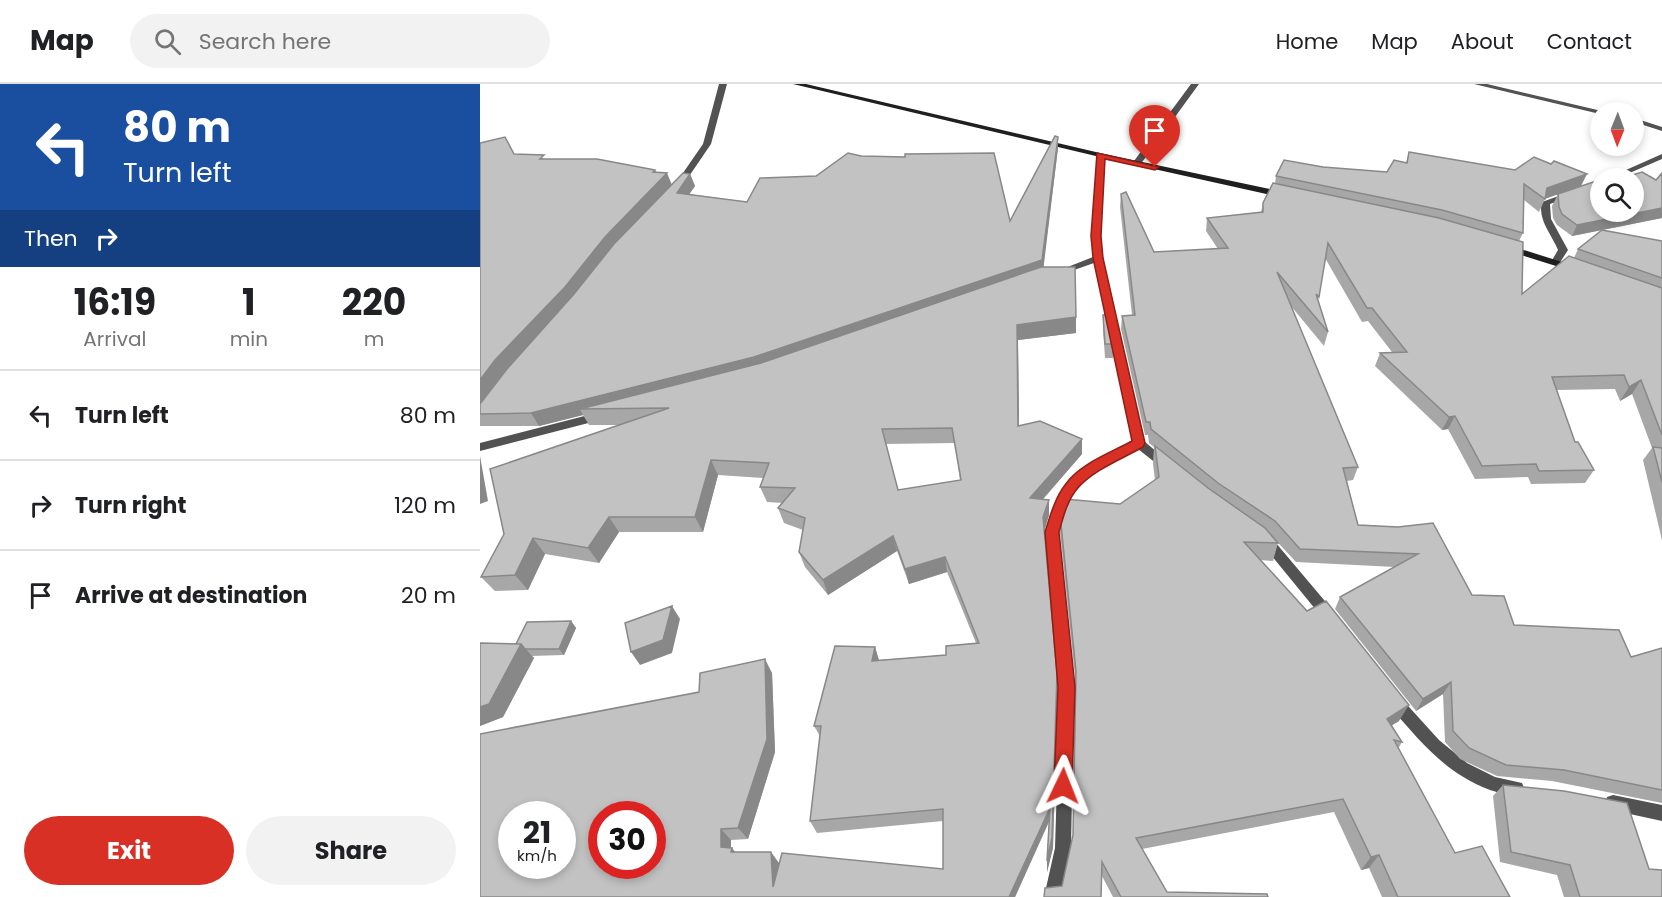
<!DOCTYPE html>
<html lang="en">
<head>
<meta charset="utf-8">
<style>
  :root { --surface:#fff; --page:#f2f2f2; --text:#202124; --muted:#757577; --line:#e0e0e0; --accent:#d93025 }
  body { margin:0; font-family:Poppins,sans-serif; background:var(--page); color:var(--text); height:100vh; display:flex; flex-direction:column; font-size:22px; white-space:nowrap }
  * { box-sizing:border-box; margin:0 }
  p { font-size:20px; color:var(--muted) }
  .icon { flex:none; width:33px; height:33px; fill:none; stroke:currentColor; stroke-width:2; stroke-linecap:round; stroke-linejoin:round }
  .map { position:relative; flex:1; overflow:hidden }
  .drawer { display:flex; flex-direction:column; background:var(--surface); width:480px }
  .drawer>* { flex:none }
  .banner { background:#1a4fa0; color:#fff; overflow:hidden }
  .needle { width:39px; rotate:181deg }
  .controls { position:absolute; left:1110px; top:18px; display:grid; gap:12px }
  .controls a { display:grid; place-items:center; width:54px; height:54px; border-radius:50%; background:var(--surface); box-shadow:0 3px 9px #0003; font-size:30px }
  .speed { position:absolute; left:18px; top:717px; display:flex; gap:12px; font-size:30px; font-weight:700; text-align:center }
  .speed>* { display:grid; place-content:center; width:78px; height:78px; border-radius:50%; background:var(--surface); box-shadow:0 3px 9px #0003; line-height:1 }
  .speed small { font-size:15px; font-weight:400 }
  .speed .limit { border:9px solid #d22; background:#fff; color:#111 }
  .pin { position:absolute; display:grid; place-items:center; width:51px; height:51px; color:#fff; margin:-62px -26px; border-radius:50% 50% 50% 0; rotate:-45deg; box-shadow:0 0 6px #0007 }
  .pin .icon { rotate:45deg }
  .me { position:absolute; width:66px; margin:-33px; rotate:2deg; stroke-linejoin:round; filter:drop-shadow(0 0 4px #0008) }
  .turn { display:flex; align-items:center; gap:21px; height:126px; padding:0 24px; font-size:27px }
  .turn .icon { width:78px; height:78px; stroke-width:2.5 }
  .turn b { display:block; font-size:42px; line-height:51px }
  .then { display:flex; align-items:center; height:57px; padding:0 24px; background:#0003; gap:12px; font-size:22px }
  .eta { display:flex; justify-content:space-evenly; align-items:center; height:102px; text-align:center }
  .eta b { font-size:36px; font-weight:700; line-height:42px }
  .button { display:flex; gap:12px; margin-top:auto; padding:12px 24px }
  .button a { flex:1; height:69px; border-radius:36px; background:var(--accent); color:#fff; font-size:24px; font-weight:700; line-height:69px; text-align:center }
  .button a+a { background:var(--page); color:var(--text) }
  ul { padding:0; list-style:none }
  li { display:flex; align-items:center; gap:18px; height:90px; padding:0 24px; border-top:2px solid var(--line) }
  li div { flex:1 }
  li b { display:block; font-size:22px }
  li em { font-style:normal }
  header { display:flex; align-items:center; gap:36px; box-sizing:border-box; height:84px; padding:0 30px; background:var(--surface); border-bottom:2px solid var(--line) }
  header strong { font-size:28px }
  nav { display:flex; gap:33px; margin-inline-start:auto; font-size:21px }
  .search { width:420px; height:54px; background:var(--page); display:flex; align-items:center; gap:15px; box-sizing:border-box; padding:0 21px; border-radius:33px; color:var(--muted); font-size:22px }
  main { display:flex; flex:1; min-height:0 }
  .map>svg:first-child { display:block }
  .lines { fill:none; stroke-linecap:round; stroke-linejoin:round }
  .minor { fill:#525252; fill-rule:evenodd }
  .secondary { fill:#1f1f1f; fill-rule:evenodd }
  .wall { fill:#a7a7a7; fill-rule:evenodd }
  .shaded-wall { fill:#888 }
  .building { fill:#c2c2c2; stroke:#888; stroke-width:1.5; fill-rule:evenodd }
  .route { fill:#d93025; stroke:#8d1f18; stroke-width:1.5 }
</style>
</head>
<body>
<header>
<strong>Map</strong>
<div class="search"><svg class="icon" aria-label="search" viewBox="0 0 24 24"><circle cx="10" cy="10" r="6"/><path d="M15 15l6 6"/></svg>Search here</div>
<nav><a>Home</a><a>Map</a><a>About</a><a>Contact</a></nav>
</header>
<main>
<section class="drawer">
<div class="banner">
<div class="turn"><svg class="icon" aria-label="left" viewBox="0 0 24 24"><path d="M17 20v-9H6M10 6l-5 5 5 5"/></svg><div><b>80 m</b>Turn left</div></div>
<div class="then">Then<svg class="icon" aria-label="right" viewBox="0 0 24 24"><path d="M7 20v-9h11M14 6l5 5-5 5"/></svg></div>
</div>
<div class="eta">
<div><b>16:19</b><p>Arrival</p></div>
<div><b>1</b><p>min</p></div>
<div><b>220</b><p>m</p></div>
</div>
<ul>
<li><svg class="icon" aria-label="left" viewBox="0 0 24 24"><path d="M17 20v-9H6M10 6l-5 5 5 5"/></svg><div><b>Turn left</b></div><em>80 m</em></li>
<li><svg class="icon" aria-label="right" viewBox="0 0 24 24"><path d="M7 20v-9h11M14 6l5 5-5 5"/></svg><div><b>Turn right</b></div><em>120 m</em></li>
<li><svg class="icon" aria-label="arrive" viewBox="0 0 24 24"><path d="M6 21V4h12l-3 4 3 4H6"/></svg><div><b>Arrive at destination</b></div><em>20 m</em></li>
</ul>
<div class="button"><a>Exit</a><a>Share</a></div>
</section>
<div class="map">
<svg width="1182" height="813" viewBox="0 0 1182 813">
  <rect width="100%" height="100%" fill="#fff"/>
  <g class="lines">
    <path class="minor" d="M239 0H247L231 60 201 104H195L194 102 223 60Z
      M711 0H719L660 81H654V77Z
      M994 0H1007L1126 28 1120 30Z
      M1154 34 1182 43V47L1154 38Z
      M617 69 624 71 620 152 624 184 664 357 692 381 690 384H682L658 365C612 390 593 392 578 448L594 603 591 764 580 813H564L575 764 580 603 566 448 577 414 592 393 608 381 653 357 614 179 580 191 575 188 613 173 612 152Z
      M1182 70V75L1138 94H1128Z
      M1120 97V102L1070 120 1071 135 1088 166 1079 180H1073L1071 178 1078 166C1072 151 1057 135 1062 118Z
      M120 328 126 332 124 335 0 367V359Z
      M786 451 790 452 855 529 857 533 855 537 850 539 845 537 782 460 780 456 782 452Z
      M915 611 920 613 959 656 987 679 1015 693 1042 699 1044 704 1042 709C1032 713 1019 709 1010 706 965 689 941 658 910 623L908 618 910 613Z
      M1133 711 1182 721V737L1127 725 1125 719 1127 713Z"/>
    <path class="secondary" d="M313 0H326L620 69 804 108 808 111 804 114 620 73Z
      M1028 161 1098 183 1100 185 1098 187H1092L1025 166 1023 164Z"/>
  </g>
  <path class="wall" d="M578 53V64L563 183 596 249 538 256 539 342 602 370 563 415 569 416V431L564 446 578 603 573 764 567 788V777L569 738 535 813H0L219 608 292 589 295 668 268 755 251 756V764L255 768 299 779 463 785V737L337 749 330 737 340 652 334 642 395 563 399 576 466 571 496 559 467 488 429 500 417 467 348 511 325 483 319 468 323 446 304 439 298 424 303 419 287 418 280 403 283 394 238 391 223 448H139L119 479 65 470 48 506 15 507 1 493 141 341H109L103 331 59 342H0V59L34 70 66 75 175 86 176 88 192 101 210 90 215 102 209 110 267 118 530 137ZM475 359 480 396 418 406 406 360Z
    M929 68 1101 102 1065 115 1059 128 1044 116 1043 149 1039 157 1042 210 1094 174 1098 165 1182 157V456L1163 376 1172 364 1152 310 1140 317 1135 305 1076 306 1095 358 1114 386 1105 399 1051 400 1048 393 995 395 968 345 962 346 895 282 900 269 912 268 888 237 882 238 845 174 838 217 848 248 844 262 811 222 878 383 873 396 867 397 878 441 918 443 992 511 1034 541 1151 573 1182 564V719L1072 697 1017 692 980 675 965 658 963 610 936 627 855 525 860 513 915 483 816 478 789 449 798 459 793 477 780 476 919 637 912 641 922 658 918 665 975 769 1030 813H902L889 784 881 786 854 728 662 765 687 808 788 813H633L622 792 582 802 593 751 596 602 580 448V431L640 420 675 396 673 380 674 363 669 359 668 351H665L641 245 642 232 652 231 640 123 641 110 674 168 738 165 726 147 727 134 781 128 783 119 795 100 796 92 843 83 907 88 926 79Z
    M1078 110 1182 134 1092 152 1077 141 1073 134 1072 122Z
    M623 231 633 260V274H625L623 245Z
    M91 537 96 544 84 571 51 572 54 574 23 633 0 642V559L36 560Z
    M1023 701 1169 785 1182 813H1084L1077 791 1020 778 1013 712Z"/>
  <path class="shaded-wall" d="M578 53V64L563 188 278 286 100 325 103 331 59 342 51 329 562 176Z
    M175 86 179 97 187 89 192 101 91 216 23 289 0 320V296L15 276Z
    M210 90 215 102 202 121 197 109Z
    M1107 90 1101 102 1064 115 1067 104Z
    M1182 124V134L1092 152 1097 141Z
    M596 233V249L538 256 539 358 538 342 537 241Z
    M1161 296 1152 310 1140 317 1149 303Z
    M975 332 968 345 962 346 969 333Z
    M602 355V370L551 429 550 414Z
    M0 372 8 417 0 420Z
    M231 376 238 391 223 448 215 433Z
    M569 416V431L564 448 563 433Z
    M129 433 139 448 119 479 108 464Z
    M413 452 417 467 348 511 343 496Z
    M53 454 65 470 48 506 35 491Z
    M465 473 467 488 429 500 425 485Z
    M192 522 200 535 192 569 160 581 151 568Z
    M91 537 96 544 84 571 79 565Z
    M41 560 54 574 23 633 0 642V623Z
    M395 563 399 577H392Z
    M285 575 292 589 295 668 268 755 258 744Z
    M577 589 573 764 567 788V777Z
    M971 598 963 610 936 627 943 615Z
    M929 621 919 637 898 650 907 635Z
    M570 724V735L535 813H529Z
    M241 745 251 756V767L252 764 261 775 241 763Z
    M291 768 299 779 293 803Z
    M899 771 889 784 881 786 891 773Z"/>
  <path class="building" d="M575 52 578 53 562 176 274 273 51 329 0 330V320L27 285 94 210 134 160 203 89 210 90 197 109 267 118 280 94 336 92 368 69 381 72 425 73V70L514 69 530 137Z
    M25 53 34 70 64 71 60 75H117L175 86 173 88 187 89 125 153 85 203 15 276 0 296V59Z
    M929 68 1035 86 1054 73 1071 80 1074 77 1107 90 1067 104 1065 115 1044 100 1043 149 962 126 796 92 804 76 843 83 907 88 914 76 927 79Z
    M1162 88 1176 96 1182 89V124L1097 141 1082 130 1079 123 1078 110 1119 96H1120V128H1154V94H1143Z
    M793 99 959 134 1043 158 1042 210 1089 172 1182 204V351L1161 296 1149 303 1144 291 1072 293 1095 358H1098L1114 386 1059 387 1056 380 1002 382 975 332 969 333 900 269 927 268 892 224H887L848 159 839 213 836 210 848 248 797 188 878 383 863 384 878 441 918 443 953 439 992 511 1024 512 1034 541 1139 546 1151 573 1182 564V706L1084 686 1026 681 989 664 973 647 971 598 943 615 860 513 938 470 820 465 795 437 738 399 671 345 670 338H666L642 232 655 231 641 110 646 108 674 168 748 164 727 134 783 128V119Z
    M1122 146 1182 157V194L1098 165Z
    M561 183H595L596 233 537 241 538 342 560 337 602 355 550 414 569 416 563 433 577 589 572 753 567 777 570 724 529 813H0V650L219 608 220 589 285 575 287 655 258 744 241 745V763L252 764 251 768H291L293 803 302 769 463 785V725L330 737 341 642H334L355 562 395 563 392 577 466 571V562L499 559 465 473 425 485 413 452 343 496 319 468 325 434 298 424 315 404 280 403 289 379 231 376 215 433H129L108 464 53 454 35 491 1 493 24 450 10 385 189 324 100 325 281 279ZM472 344 481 396 418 406 402 345ZM32 730H82V782H32ZM122 730H172V782H122Z
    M623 231H627L633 260H625Z
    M675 362 728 404 785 444 798 459 764 458 827 527 846 517 929 621 907 635 922 658 914 656 975 769 1002 762 1030 813H918L899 771 891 773 863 715 656 754 687 808 787 810 788 813H641L622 778 621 813H564L565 804 582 802 593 751 596 587 580 431 585 415 640 420 679 393Z
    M1173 363 1182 364V398Z
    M192 522 183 556 151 568 145 539Z
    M91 537 79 565H45L41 560H36L47 538Z
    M0 559 41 560 9 620 0 623Z
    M1023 701 1084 707 1147 719 1169 785 1182 786V813H1100L1090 781 1031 768Z"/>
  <path class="route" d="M617 69 679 83 675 86 625 75 621 152 623 174 665 359 663 363C642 375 613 386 597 405 587 417 583 434 579 448L595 603 592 702 589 708 583 711 576 708 574 702 578 603 565 448C570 432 575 414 585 401 599 380 630 369 652 357L613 174 611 152Z"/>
</svg>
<div class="controls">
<a><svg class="needle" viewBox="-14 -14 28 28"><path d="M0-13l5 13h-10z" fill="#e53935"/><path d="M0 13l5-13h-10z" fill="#757577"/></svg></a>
<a><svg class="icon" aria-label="search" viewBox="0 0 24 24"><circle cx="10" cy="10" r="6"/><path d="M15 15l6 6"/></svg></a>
</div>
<div class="speed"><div>21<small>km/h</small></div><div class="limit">30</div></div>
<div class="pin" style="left:675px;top:83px;background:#d93025"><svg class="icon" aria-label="arrive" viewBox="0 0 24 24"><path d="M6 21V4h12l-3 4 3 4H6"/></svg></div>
<svg class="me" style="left:583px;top:702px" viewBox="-20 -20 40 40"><path d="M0-17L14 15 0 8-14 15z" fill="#d93025" stroke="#fff" stroke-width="4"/></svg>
</div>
</main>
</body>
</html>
